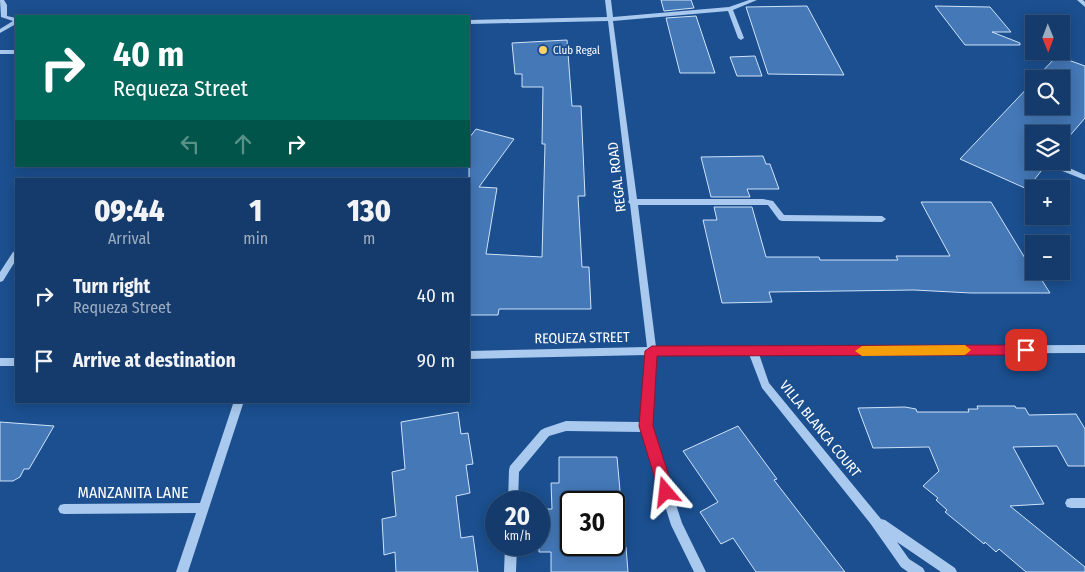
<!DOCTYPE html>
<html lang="en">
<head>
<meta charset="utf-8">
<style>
  :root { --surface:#143b6b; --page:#1d4271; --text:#f1f3f6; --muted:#9dadc1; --line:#33557e }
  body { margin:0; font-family:"Fira Sans Condensed",sans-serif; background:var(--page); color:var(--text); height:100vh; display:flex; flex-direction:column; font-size:19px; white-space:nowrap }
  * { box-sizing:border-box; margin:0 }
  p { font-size:16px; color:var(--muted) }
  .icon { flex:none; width:28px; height:28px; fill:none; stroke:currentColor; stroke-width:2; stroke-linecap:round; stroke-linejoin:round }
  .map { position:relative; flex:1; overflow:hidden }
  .sheet { position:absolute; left:15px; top:178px; width:455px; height:225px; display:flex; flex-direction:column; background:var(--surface); border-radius:0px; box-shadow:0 2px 12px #0003,0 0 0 1px var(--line) }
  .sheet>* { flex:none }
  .hud { position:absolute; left:15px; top:15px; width:455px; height:152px; border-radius:0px; box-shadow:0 2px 12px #0003,0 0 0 1px var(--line); background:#00695c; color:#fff; overflow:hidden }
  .needle { width:32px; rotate:179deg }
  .buttons { position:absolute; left:1025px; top:15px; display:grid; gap:10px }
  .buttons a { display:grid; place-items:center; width:45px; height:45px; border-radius:0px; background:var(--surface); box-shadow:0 2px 12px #0003,0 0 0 1px var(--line); font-size:25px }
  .speed { position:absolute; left:485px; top:491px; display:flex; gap:10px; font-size:25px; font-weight:700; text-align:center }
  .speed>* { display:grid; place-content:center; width:65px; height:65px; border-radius:50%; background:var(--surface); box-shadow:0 2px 12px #0003,0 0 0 1px var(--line); line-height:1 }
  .speed small { font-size:12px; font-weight:400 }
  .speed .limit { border:2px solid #111; border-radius:8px; background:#fff; color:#111 }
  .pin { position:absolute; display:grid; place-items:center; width:42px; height:42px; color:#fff; margin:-21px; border-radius:10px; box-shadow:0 2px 8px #0006 }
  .me { position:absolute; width:55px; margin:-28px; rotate:343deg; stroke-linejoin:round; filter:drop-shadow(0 0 4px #0008) }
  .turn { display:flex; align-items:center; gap:18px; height:105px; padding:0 15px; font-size:22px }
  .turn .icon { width:65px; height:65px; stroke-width:2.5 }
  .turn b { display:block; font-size:35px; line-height:42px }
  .lanes { display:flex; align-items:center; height:48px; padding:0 15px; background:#0003; justify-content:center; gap:25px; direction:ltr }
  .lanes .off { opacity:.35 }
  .eta { display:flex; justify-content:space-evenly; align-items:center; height:85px; text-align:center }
  .eta b { font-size:30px; font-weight:800; line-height:35px }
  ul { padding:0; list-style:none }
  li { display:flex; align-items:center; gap:15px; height:65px; padding:0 15px }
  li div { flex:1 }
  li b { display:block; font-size:19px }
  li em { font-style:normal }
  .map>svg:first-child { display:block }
  .building { fill:#4478b7; stroke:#cfe3fa }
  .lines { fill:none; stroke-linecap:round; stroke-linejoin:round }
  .minor { fill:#a9c9ee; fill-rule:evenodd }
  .route { fill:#e11d48; stroke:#92132f }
  .slow { fill:#f59e0b }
  .poi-dot { fill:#ffd166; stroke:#1b4f8f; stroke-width:2 }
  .labels { text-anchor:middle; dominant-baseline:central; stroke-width:4; stroke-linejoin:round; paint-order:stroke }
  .far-poi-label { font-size:11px; fill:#fff; stroke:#1b4f8f; text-anchor:start }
  .street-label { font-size:14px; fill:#fff; stroke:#1b4f8f }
  .near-street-label { font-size:16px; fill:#fff; stroke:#1b4f8f }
</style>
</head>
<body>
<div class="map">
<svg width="1085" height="572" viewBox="0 0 1085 572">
  <rect width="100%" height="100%" fill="#1b4f8f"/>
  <path class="building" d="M661 0H691L694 8 664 11Z
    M807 6 844 75 768 74 746 7Z
    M935 6 990 7 1011 32H992L1020 43V45H965Z
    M696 16 715 73H680L666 18Z
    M567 40 572 106H581L585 196H578L582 267H589L591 309H499L498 315H469V138L476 129 514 139 479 187 497 188 486 254 542 257 545 144H542L543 87H522V74H515L512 43Z
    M755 56 762 76H737L730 57Z
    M1057 56 1085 66V118L1061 146V134H1034V161H1049L1027 189 960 159 1034 81V106H1061V79H1035Z
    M763 156 766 164H770L779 189H747L750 197H711L701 157Z
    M921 202H991L1031 268 1036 271 1050 293H971L914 290 769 292 772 302 722 303 703 220H717L714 207H752L766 257H819L820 260H898L896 256H950Z
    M977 406H1015L1016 408H1025L1029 415 1076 414 1085 429V466H1068L1057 446 1013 447 1044 504 1010 506 1085 567V572H1026L999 549 996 552 985 542 984 544 945 512 947 510 936 500 938 498 923 486 939 471 929 447 873 448 858 408 905 407 916 409 917 412H969L968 409H978Z
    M458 412 461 434 468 433 473 464 466 465 470 493 456 496 461 538 473 536 478 572H396L395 552 384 555 382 519 396 516 392 472 405 469 401 422Z
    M0 422 54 426 29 469H24L20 477 13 481H0Z
    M738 426 777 479 774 480 845 572H756L733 538 721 544 700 512 718 502 683 451Z
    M559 457H617L621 502H571V545H624L626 547 628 572H551V552H539V509H552L551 483H559Z"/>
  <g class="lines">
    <path class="minor" d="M0 0H4L7 5V16L16 18V24L0 33V29L13 21 1 17Z
      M605 0H611L613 17 729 7 749 0H757L733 10 744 38 741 40 738 38 728 11 613 21 637 199H763L773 201 784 215 882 216 886 219 882 222 782 221 779 220 768 205H638L656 347 1085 345V353L759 354 769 383 881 519 885 520 955 568 957 572H941L897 542 909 559 923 568 925 572H908L901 567 870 523 762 388 749 354 656 355 651 427 682 523 706 572H694L671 525 642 432 566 431 549 436 519 472 518 502H508L509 470 510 466 541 430 545 428 566 421 641 422 647 355 469 359V351L647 347 630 204 628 202 629 200 608 21 469 24V20L607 17Z
      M1077 0H1083L1085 2V7Z
      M0 50H16V54H0Z
      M1052 163H1058L1085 175V180L1052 167Z
      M16 251V260L3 281 0 282V272L13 252Z
      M0 358H16V366H0Z
      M234 401H244L188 572H176L196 513 64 514 60 513 58 509 60 505 64 504 200 503Z
      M1071 498H1085V508H1071L1067 507 1065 503 1067 499Z
      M505 545H517L516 572H504Z"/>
  </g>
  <path class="route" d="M1026 345 1033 350 1026 355 657 356 653 426 674 492 672 497 666 499 661 497 659 492 639 426 645 351 652 346Z"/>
  <path class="slow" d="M965 345 971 350 965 355 862 356 855 351 862 346Z"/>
  <circle class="poi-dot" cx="543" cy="50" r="5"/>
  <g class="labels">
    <g class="far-poi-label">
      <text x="553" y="50">Club Regal</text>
    </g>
    <g class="street-label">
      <text transform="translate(617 177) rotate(-97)">REGAL ROAD</text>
      <text transform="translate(582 338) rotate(-1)">REQUEZA STREET</text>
      <text transform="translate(820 429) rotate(51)">VILLA BLANCA COURT</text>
    </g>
    <g class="near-street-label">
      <text x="133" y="492">MANZANITA LANE</text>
    </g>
  </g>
</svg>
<div class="buttons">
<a><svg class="needle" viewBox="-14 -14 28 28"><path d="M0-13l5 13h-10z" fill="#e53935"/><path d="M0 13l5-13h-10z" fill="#9dadc1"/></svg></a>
<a><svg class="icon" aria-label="search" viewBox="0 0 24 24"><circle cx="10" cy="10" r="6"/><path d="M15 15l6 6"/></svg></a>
<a><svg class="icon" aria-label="layers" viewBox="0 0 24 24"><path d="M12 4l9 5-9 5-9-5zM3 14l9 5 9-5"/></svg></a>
<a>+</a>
<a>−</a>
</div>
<div class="speed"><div>20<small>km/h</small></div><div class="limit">30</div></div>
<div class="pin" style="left:1026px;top:350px;background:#d93025"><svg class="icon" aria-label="arrive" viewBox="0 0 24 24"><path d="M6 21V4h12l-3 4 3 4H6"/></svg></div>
<svg class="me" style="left:666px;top:492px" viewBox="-20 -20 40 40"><path d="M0-17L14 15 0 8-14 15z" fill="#e11d48" stroke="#fff" stroke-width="4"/></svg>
<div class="hud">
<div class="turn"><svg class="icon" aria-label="right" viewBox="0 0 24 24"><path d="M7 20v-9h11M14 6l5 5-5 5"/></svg><div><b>40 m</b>Requeza Street</div></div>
<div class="lanes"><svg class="icon off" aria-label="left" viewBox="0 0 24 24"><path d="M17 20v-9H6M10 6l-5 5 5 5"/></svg><svg class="icon off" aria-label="ahead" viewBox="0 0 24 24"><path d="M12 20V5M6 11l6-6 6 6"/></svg><svg class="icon" aria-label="right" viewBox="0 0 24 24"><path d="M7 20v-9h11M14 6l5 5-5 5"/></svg></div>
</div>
<section class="sheet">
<div class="eta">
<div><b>09:44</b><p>Arrival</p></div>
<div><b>1</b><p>min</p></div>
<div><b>130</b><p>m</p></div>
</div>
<ul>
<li><svg class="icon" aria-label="right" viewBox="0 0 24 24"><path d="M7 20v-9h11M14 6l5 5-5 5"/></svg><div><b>Turn right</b><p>Requeza Street</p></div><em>40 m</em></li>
<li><svg class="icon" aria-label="arrive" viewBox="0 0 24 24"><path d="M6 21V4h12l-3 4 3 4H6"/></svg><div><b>Arrive at destination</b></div><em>90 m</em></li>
</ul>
</section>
</div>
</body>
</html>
